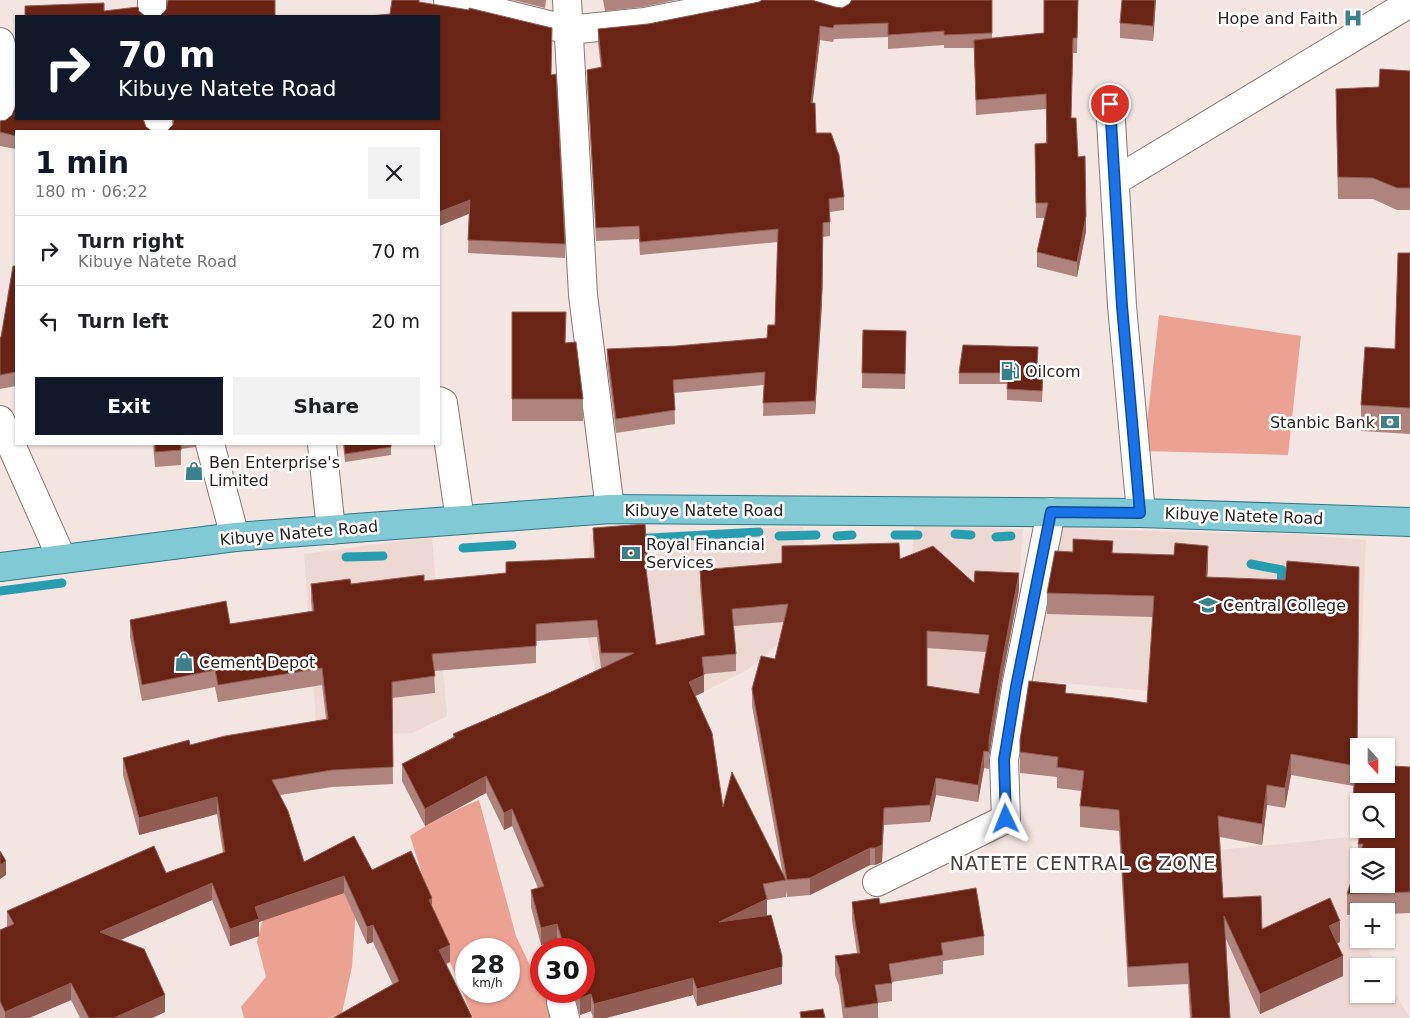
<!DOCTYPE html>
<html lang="en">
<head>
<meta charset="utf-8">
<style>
  :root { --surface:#fff; --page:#f2f2f2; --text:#202124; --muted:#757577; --line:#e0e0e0; --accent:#111827 }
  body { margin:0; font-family:"DejaVu Sans",sans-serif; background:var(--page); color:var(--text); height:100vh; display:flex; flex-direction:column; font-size:19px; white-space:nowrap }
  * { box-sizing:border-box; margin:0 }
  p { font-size:16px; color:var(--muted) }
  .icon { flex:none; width:28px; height:28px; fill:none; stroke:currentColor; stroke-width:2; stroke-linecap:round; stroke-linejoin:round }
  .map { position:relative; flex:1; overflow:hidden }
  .drawer { position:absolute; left:15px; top:130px; width:425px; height:315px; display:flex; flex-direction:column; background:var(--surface); border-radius:0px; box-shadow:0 1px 4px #0004 }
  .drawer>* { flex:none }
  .banner { position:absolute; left:15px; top:15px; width:425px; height:105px; border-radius:0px; box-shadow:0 1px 4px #0004; background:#111827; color:#fff; overflow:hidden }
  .needle { width:32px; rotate:159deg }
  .tools { position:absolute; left:1350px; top:738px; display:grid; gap:10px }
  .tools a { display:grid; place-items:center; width:45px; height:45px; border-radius:0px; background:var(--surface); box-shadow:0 1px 4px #0004; font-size:25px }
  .speed { position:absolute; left:455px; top:938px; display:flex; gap:10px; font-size:25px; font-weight:700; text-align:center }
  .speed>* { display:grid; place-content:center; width:65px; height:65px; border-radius:50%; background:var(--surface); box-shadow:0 1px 4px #0004; line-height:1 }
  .speed small { font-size:12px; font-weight:400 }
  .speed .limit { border:8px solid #d22; background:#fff; color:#111 }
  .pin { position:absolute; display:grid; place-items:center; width:42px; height:42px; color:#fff; margin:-21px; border:2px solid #fff; border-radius:50%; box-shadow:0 1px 5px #0007 }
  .me { position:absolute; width:55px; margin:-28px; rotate:358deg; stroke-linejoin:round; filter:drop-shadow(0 0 4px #0008) }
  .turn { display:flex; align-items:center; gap:18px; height:105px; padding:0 20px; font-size:22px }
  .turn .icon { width:65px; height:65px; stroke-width:2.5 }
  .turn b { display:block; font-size:35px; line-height:42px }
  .round { display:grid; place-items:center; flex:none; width:52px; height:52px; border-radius:0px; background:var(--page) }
  .head { display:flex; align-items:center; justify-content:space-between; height:85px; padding:0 20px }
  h1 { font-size:30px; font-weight:800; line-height:38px; color:var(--accent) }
  .cta { display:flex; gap:10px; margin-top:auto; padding:10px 20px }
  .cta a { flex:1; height:58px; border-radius:0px; background:var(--accent); color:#fff; font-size:20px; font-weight:800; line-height:58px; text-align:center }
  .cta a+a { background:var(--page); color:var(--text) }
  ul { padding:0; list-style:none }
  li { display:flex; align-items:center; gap:15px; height:70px; padding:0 20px; border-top:1px solid var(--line) }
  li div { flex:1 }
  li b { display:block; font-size:19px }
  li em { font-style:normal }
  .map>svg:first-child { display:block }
  .built { fill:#eed8d3 }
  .green { fill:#eba293; fill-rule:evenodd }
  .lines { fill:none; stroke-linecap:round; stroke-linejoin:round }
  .stream { stroke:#279eaf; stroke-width:9 }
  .minor-casing { stroke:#857976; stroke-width:30 }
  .major-casing { stroke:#2c7884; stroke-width:30 }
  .minor { stroke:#fff; stroke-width:28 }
  .major { stroke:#81c9d4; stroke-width:28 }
  .wall { fill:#ae847c; fill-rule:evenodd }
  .shaded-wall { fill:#925e53 }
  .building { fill:#692416; stroke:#925e53; fill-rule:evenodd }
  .route-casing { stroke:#114b97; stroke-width:12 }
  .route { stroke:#1a73e8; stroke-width:9 }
  .labels { text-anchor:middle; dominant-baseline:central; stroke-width:5; stroke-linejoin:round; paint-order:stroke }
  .poi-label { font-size:16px; fill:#2a2524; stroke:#fff; text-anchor:start }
  .street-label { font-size:16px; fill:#2a2524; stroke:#fff }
  .quarter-label { font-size:19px; letter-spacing:1px; fill:#4a3f3d; stroke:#fff }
</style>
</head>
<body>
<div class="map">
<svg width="1410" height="1018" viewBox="0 0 1410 1018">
  <rect width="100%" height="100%" fill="#f3e5e2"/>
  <path class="built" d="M914 526 1023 529 1013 669 1008 710 927 702 911 570Z
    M803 527 808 620 747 670 630 729 595 668 587 637 590 534Z
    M1039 527 1179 532 1293 534 1366 540 1358 725 1149 691 1030 680Z
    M432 537 447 716 412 733 317 737 304 554Z
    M1351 837 1359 922V939H1361L1378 966H1359V994H1386V979L1410 1018H1229L1219 850Z"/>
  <path class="green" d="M1159 315 1301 336 1288 455 1144 451Z
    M479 800 516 936 555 1018H473L450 962 410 836C432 821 455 810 479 800ZM466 949H509V991H466Z
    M345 863 356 907 352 967 342 1013 330 1018H244L241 1007 266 977 257 942 266 905Z"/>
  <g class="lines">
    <path class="stream" d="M955 534 971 535
      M895 535H918
      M779 536 816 535
      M837 536 852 535
      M996 537 1011 536
      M634 539 759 532
      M463 548 512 545
      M346 557 383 556
      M1251 564 1282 570 1281 586
      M0 591 62 583"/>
    <g class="minor-casing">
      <path id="minor" d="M152 0V16
        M448 0 569 30 645 22 756 0
        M567 0 583 295 610 509
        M819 0 839 6
        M0 42 7 66 0 119
        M1110 104 1122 306 1141 513
        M158 119 159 131
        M1115 181 1410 3
        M439 401 443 403 460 520
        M0 420 62 559
        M210 444 235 537
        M322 444 331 530
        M877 882 1006 819 1004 760 1016 687 1051 512
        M561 1002 565 1018"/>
    </g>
    <g class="major-casing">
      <path id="major" d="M0 567 235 537 610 509 1141 513 1410 522"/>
    </g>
    <use href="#minor" class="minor"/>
    <use href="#major" class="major"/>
  </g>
  <path class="wall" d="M513 0H546L545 8Z
    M603 0H676L643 7 605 11Z
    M992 0V38L1044 33 1078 0 1077 53H1073L1071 118 1078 157 1086 231 1077 277 1037 267V252L1045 218H1036L1035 144 1046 143V109L976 115 974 48H944V45L888 49V37L834 39 833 42 820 40 812 103 816 133 844 197V210L830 212V236L823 237 822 303 815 414 763 416 764 385 674 393 675 424 616 433 607 363V349L676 346 767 338 775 325 778 242 640 255 639 239 596 241 587 83V70L601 68 598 43V29L648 24 759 2 814 1 835 7 842 8Z
    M1122 0H1156L1153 41 1120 38V23Z
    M419 2 552 75 565 244V258L468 253 469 214 439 226V131H167L173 125 174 119H439L390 14Z
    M1410 71V210H1397L1373 199H1338L1336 111Z
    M15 108 16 131V149L0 146V121L6 120 12 115Z
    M1410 253V434L1361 431V405L1395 349Z
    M16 266V386L0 389V337H1Z
    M512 312 566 343 583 399V421H512Z
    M863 330 906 331 905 389 862 388Z
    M1037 366 1043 377 1042 402 1007 400V384H959V373Z
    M153 444H195V447L181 449V465L155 467Z
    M343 444H391V455L345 462Z
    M593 528 647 554V571H646L656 645 704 635 700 587V570L900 559 974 583 1019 590 1001 684 989 757V769L984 768 978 802 936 795 930 822 884 825 882 862 875 865H870L810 895 787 897 786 890V897L767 900V916L782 984 697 1006 693 995 606 1018H593L591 1011 580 1015 573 991H584V949H560L557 941 541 945 531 907V890L538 888 512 826 504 830 486 793 425 826 402 781V764L453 737V734L551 692 601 668 597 637 536 641V663L434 671 435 693 392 698 393 784 332 787 280 795 304 862 372 870 432 906 450 962 446 964 472 1018 393 985 373 942 367 944 344 893 259 922V936L230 946 212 900 120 940 165 1012 152 1018H80L71 1000 29 1018H0V930L7 927V911L166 873 223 853 217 814 139 835 123 775V758L326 719 322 685 218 702 215 687 142 701 130 637V620L230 624 312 611 311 601V584H351L424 581 506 573V562L594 558ZM784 622 775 659 752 689V706L783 875 723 807 695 696 704 692V674L736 671V654L734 626ZM927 648 986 652 979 694 927 686Z
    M1113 553 1208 566 1207 577 1357 757 1393 766 1410 767V913L1386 914V911H1359V914L1347 915V894L1358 860V844L1359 837H1351V816L1354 786 1291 775 1285 808 1267 805 1262 845 1220 837 1223 898 1262 929 1340 942 1337 943 1343 976 1260 1014 1226 939 1230 1018H1190L1188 984 1128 987 1119 831 1080 827V806L1082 791 1057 788V777L1020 773V740L1066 693 1147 703 1153 617 1047 614V593ZM1359 801 1386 829H1359Z
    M852 902 880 904 984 936V955L943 961V974L892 982V1001L878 1003V1018H843L839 986 835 975V956L857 953 852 920Z"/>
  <path class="shaded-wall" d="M1155 0H1156L1153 41V26Z
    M820 26V40L811 117V103Z
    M470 200V213L439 226V212Z
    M1086 216V231L1077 277V262Z
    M823 223 822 303 815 414V401Z
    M1208 546V566L1206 598V577Z
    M1019 573V590L1001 684 989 757V740L1001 667Z
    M704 675V692L689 699V682Z
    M984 751V768L978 802V785Z
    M1393 751V771L1392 766Z
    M1291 754V775L1285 808V788Z
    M486 776V793L425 826V809Z
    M936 778V795L930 822V805Z
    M1267 785V805L1262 845V824Z
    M217 797V814L139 835V818Z
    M884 808 882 862 875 865V848Z
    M512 809V826L504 830V813Z
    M870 848V865L810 895V878Z
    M6 861V875L0 879V865Z
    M344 876V893L259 922V936L230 946V929L255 907Z
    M212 883V900L100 949V932Z
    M432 898V915L429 900Z
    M767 899V916L719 922Z
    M1340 921V942L1329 947V926Z
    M557 924V941L541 945V928Z
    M373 925V942L367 944V927Z
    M450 945V962L439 967V950Z
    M1343 956V976L1260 1014V994Z
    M782 967V984L697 1006V989Z
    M693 978V995L606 1018H594V1004Z
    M71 983V1000L29 1018H5V1012Z
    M591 994V1011L580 1015V998Z
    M165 995V1012L152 1018H114Z"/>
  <path class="building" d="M168 0H275V16H159H160L166 10Z
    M392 0H419V2L469 10V8L552 28 551 75 556 74 565 244 468 240 470 200 439 212V131H165H167L173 125 174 119H439V16H369L390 14Z
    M762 0H812L835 7 842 8 849 4 852 0H992V33L944 35V31L888 35V23L834 25 833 28 820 26 811 103H815L816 133H831L839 155 844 197 829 199 830 222 823 223 822 289 815 401 763 403 765 372 673 380 675 410 616 419 607 349 676 346 767 338 768 325H775L778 229 640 242 639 226 596 228 587 70 602 67 598 29 648 24 759 2Z
    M1044 0H1078L1077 38H1073L1071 118H1076L1078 157 1085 156 1086 216 1077 262 1037 252 1048 203H1036L1035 144 1047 143 1046 94 976 100 974 40 1044 33Z
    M1122 0H1155L1153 26 1120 23Z
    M104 3V11L138 7 139 11 145 16H25V6Z
    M1380 69 1410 71V188H1397L1373 178 1338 177 1336 89 1379 87Z
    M16 102V119H143L146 127 152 131H16V136L0 132V121L6 120 12 115 15 108Z
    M1398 253H1410V408L1361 405 1365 347 1395 349Z
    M13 266H16V372L0 375V337H1Z
    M512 312H566L565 343 576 342 583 399H512Z
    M863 330 906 331 905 374 862 373Z
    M963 345 1038 347 1037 366H1043L1042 391 1007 389 1008 373H959Z
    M155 444H181V450L155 452Z
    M344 444H391V447L345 454Z
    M645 524 647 554H644L656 645 705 635 700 570 782 563V546L899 543 900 559 933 546 974 583 975 571 1019 573 1001 667 989 740V752L984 751 978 785 936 778 930 805 884 808 882 845 875 848H870L810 878 787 880 752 689 761 656 775 659 788 604 732 609 736 654 702 657 704 675 689 682 712 733 723 807 732 772 786 880 763 884 767 899 719 922 771 915 782 956V967L697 989 693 978 594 1004 591 994 580 998 578 991H584V949H565L557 924 541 928 531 890 544 886 512 809 504 813 486 776 425 809 402 764 455 737 453 734 551 692 634 653H601L597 620 536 624V646L432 654 435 676 392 682 393 767 332 770 272 780 288 811 304 862 354 836 372 870 411 851 432 898 429 900 450 945 439 950 472 1017 470 1018H333L399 981 373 925 367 927 344 876 255 907 259 919 230 929 212 883 100 932 144 949 165 995 114 1018H89L71 983 5 1012 0 1001V930L14 924 7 911 154 846 166 873 225 852 217 797 139 818 123 758 189 740 190 745 225 736 328 719 322 668 218 685 215 670 142 685 130 620 226 601 230 624 314 611 311 584 350 579 351 584 424 575V581L506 573V562L595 558 593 528ZM927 631 989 635 979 694 927 686Z
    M1073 539 1113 541 1112 553 1174 555 1175 543 1208 546 1206 577 1285 580 1287 561 1359 567 1357 760 1359 747V774H1386V750L1393 751 1392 766 1410 767V892L1347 894 1359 857V884H1386V856H1359L1363 844H1358L1361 829H1386V801H1359V817L1351 816 1356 766 1291 754 1285 788 1267 785 1262 824 1218 816 1223 898 1261 896 1262 929 1330 898 1340 921 1329 926 1343 956 1260 994 1224 916 1230 1018H1192L1188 963 1128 967 1119 810 1080 806 1084 771 1057 767 1058 757 1020 752V740L1029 681 1066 685 1065 693 1114 698 1147 703 1154 596 1047 593 1055 551 1073 552Z
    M0 851 6 861 0 865Z
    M976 888 984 936 941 943 943 955 889 964 892 983 875 985 878 1003 845 1008 839 967 835 956 860 953 852 902 879 898 880 904Z
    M823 1009 825 1018H801L800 1012Z"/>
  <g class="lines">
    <g class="route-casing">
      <path id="route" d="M1006 819 1004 760 1016 687 1051 512 1140 513 1122 306 1110 104"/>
    </g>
    <use href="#route" class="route"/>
  </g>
  <defs>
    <g id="hospital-bare" transform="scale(1.5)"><path d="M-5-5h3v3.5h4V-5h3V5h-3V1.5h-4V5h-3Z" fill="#3b818c" stroke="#fff" stroke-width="2.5" paint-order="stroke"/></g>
    <g id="fuel-bare" transform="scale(1.5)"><path d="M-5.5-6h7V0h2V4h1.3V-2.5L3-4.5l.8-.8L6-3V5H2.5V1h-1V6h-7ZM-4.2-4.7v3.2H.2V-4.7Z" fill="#3b818c" stroke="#fff" stroke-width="2.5" paint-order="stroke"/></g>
    <g id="bank-bare" transform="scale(1.5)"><path d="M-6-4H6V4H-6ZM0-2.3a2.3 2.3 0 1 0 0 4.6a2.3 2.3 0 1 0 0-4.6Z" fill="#3b818c" stroke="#fff" stroke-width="2.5" paint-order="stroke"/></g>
    <g id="shop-bare" transform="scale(1.5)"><path d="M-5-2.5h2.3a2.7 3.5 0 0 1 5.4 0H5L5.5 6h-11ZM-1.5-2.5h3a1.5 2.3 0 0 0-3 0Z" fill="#3b818c" stroke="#fff" stroke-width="2.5" paint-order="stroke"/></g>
    <g id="school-bare" transform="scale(1.5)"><path d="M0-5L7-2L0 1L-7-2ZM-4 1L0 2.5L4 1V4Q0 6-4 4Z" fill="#3b818c" stroke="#fff" stroke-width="2.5" paint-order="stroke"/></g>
  </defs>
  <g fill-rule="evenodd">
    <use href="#hospital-bare" x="1353" y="18"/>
    <use href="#fuel-bare" x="1010" y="371"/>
    <use href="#bank-bare" x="1390" y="422"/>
    <use href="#shop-bare" x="194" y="471"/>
    <use href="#bank-bare" x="631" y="553"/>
    <use href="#school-bare" x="1208" y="605"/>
    <use href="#shop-bare" x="184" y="662"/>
  </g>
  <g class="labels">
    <g class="poi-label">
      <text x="1338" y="18" text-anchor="end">Hope and Faith</text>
      <text x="1025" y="371">Oilcom</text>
      <text x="1375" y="422" text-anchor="end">Stanbic Bank</text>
      <text x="209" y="462">Ben Enterprise's<tspan x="209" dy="18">Limited</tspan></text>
      <text x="646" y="544">Royal Financial<tspan x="646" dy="18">Services</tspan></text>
      <text x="1223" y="605">Central College</text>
      <text x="199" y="662">Cement Depot</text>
    </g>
    <g class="street-label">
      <text x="704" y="510">Kibuye Natete Road</text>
      <text transform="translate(1244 516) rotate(2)">Kibuye Natete Road</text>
      <text transform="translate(299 533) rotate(-5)">Kibuye Natete Road</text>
    </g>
    <g class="quarter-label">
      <text x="1083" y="863">NATETE CENTRAL C ZONE</text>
    </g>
  </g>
</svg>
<div class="tools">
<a><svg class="needle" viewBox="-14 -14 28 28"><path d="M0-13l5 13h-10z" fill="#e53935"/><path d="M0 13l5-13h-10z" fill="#757577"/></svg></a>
<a><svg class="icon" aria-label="search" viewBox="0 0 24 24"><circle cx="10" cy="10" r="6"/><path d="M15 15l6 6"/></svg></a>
<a><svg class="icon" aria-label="layers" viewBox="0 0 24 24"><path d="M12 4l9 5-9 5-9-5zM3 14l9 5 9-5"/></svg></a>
<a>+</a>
<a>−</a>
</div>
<div class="speed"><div>28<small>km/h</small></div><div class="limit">30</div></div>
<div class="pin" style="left:1110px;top:104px;background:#d93025"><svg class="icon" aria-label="arrive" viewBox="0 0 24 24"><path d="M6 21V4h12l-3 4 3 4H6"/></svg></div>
<svg class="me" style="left:1006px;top:819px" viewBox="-20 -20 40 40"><path d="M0-17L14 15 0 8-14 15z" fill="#1a73e8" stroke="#fff" stroke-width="4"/></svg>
<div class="banner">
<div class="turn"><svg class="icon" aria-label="right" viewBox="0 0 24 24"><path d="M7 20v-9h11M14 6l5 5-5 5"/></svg><div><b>70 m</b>Kibuye Natete Road</div></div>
</div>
<section class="drawer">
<div class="head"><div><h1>1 min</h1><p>180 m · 06:22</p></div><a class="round"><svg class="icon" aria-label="close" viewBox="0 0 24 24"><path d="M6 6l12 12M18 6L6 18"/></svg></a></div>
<ul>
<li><svg class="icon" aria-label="right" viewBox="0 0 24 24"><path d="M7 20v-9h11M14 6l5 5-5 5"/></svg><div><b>Turn right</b><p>Kibuye Natete Road</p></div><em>70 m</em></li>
<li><svg class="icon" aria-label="left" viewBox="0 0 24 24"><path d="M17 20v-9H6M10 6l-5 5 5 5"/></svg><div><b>Turn left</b></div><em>20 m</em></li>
</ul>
<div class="cta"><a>Exit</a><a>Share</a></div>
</section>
</div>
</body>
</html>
